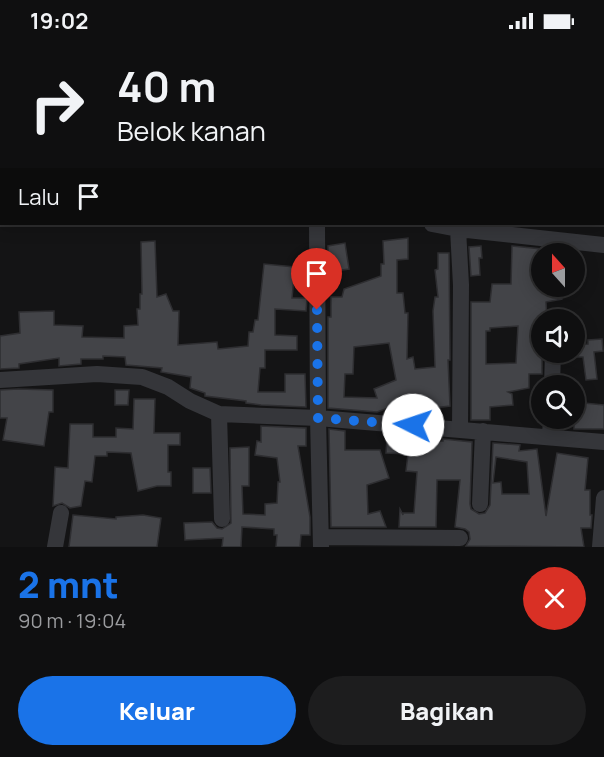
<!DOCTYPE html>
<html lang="id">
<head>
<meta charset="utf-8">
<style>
  :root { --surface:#0f0f10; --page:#1d1d1e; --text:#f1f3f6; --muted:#9b9c9f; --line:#2f2f30; --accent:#1a73e8 }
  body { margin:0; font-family:Manrope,sans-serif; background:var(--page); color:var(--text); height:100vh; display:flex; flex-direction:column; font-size:22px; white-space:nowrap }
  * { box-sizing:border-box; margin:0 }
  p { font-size:20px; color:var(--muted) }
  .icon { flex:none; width:33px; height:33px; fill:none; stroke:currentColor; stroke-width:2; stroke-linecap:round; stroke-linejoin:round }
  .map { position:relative; height:505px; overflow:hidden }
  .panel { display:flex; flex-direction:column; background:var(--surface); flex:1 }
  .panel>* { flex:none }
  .hud { position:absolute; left:0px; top:0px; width:604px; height:183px; box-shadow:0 3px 15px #0003,0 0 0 2px var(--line); background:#0f0f10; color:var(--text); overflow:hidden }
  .needle { width:39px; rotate:339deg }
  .controls { position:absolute; left:531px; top:201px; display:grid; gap:12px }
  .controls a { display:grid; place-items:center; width:54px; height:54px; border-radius:50%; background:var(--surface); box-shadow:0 3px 15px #0003,0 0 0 2px var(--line); font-size:30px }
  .pin { position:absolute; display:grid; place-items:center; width:51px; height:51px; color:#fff; margin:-62px -26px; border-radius:50% 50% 50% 0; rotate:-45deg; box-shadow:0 0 6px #0007 }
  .pin .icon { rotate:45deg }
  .me { position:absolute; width:66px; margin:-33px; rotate:274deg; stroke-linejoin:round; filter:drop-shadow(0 0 4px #0008) }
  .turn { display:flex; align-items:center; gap:21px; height:126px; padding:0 18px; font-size:27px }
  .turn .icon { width:78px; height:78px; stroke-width:2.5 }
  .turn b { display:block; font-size:42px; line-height:51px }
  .then { display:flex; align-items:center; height:57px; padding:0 18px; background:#0003; gap:12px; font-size:22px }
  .round { display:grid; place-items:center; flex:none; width:63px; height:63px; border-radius:32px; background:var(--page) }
  .head { display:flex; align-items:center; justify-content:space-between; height:102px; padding:0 18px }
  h1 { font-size:36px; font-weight:800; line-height:45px; color:var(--accent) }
  .button { display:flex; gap:12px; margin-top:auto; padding:12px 18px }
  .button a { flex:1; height:69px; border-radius:36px; background:var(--accent); color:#fff; font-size:24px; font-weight:800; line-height:69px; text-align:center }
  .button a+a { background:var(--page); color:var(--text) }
  .status { display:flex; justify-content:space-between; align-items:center; height:42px; padding:0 30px; background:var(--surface); direction:ltr }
  .status svg { height:16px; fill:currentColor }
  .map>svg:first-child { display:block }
  .building { fill:#434448; stroke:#2e2e31; stroke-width:1.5; fill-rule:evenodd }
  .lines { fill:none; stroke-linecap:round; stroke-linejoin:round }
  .minor { stroke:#35363a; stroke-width:16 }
  .route { stroke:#1a73e8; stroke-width:10; stroke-dasharray:0 18 }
</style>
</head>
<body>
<div class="status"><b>19:02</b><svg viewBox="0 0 49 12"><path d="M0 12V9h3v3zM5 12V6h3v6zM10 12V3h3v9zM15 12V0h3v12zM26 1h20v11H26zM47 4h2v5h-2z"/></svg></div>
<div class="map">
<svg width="604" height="505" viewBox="0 0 604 505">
  <rect width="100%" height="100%" fill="#141415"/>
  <path class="building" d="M408 196V217L397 218V251H403L405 271H408L407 317 413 315 415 327 435 325 433 269 435 255H438L435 228 438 227V211H449L450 318H448L450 364 419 368 420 374 398 372 397 363 377 370 328 366V275H331V255H342L344 247 381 234V222H384L383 199ZM389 301 396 338 374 347 377 356 344 355 345 332H353L354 305Z
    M155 199 157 255 166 252 173 269H179L178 303 217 300 218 307 248 304 249 290H253L255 278H258L264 222 295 225 292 256H307L306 269 275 267V293L297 294V308H265V326H260L258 350H285V332H305L306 365 261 363 246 361V359L205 354V351L190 346 191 335 161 330 162 326 126 323 125 315 103 314V317H81V322L59 324V316L19 322V326L0 327V294L20 291 19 270 54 269V283L83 284 82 295 124 296V284L138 283 137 267H140V252H142L141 200Z
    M345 201 349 227 328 230V204Z
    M481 204 482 216H479L480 233 471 234 469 205Z
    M512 204 542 207V244H563L562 257 546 260 547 278H542V332H529V346L508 350 512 352 513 363 490 365V378H471V260H490L492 242H511ZM518 284 516 321 486 322V289H490V286Z
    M602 297 603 309 594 310 597 337 586 338 583 315H574V303L588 302V298Z
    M18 347 53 348V370H49L44 404 3 398 7 376H0V348Z
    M115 348H129L128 363H115Z
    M134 357H155L154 391H180V403H168V430H171V444H157L138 449 131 411 107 410V414H95L92 440 85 439 81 464 70 466 62 461 53 464 55 425 68 426 70 382H93V395H116V386L133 387Z
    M574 360 604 363V387H574Z
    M261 384 306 386V404H298L310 475V493H301L300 505H276L277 493H274V487L242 485 241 505H222L223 496 185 498 184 481 212 480 217 486 222 487 231 481 230 406 249 405V444H242L243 472 265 473V462L277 461 278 440H280L277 416 255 413 257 399 261 400Z
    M329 387 345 389V408H380L389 436 367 443 368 472 380 469 386 485H331Z
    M387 396H417V401L443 399V397L472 400 470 462 471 467 479 472 485 471 490 463 493 401 520 403 519 409 537 407 546 474 557 411 588 416 585 448H590V473H592L591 486H581L584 505 466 504 470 497 469 490 465 487 455 485 460 438H437L436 485H399L400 467 403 473V471H414L417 430 406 429 408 412 386 411ZM496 415 527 420 529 452H502L501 440 493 441Z
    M193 426H210L211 451H193Z
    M73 473 116 477V475L143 473 161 476 157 505H69Z"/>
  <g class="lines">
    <path class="minor" d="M352 2 355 0
      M603 9H604
      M603 127H604
      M432 182 458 187 604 203
      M458 187 461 243 460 387
      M0 338 97 332 142 335 168 345 190 359 219 372 318 376 317 182
      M552 344 553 310
      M219 372 222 477
      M550 394 551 376
      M480 462 483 389
      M321 495 460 496
      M55 505 61 471
      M321 505 318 376 604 400
      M600 505 604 456"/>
  </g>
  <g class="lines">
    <path class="route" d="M317 268 318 376 413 383"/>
  </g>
</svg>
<div class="controls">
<a><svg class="needle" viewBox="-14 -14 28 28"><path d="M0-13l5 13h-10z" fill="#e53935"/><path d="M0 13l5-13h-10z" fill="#9b9c9f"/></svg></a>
<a><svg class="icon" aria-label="sound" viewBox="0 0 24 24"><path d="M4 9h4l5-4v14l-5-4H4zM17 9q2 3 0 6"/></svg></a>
<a><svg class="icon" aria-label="search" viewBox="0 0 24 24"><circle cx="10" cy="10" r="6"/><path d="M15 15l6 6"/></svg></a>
</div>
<div class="pin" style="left:317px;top:268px;background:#d93025"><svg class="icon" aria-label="arrive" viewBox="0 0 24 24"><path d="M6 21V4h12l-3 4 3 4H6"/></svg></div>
<svg class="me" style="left:413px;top:383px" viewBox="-20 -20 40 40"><circle r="19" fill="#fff"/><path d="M0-13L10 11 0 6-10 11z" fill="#1a73e8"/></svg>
<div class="hud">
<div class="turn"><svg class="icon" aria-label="right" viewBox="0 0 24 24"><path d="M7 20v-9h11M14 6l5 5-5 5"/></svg><div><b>40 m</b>Belok kanan</div></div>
<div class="then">Lalu<svg class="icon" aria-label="arrive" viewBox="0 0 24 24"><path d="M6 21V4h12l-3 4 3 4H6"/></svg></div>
</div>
</div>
<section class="panel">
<div class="head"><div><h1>2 mnt</h1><p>90 m · 19:04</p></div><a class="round" style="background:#d93025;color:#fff"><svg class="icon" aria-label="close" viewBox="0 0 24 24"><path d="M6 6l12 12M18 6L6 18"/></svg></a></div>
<div class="button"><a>Keluar</a><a>Bagikan</a></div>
</section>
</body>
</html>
